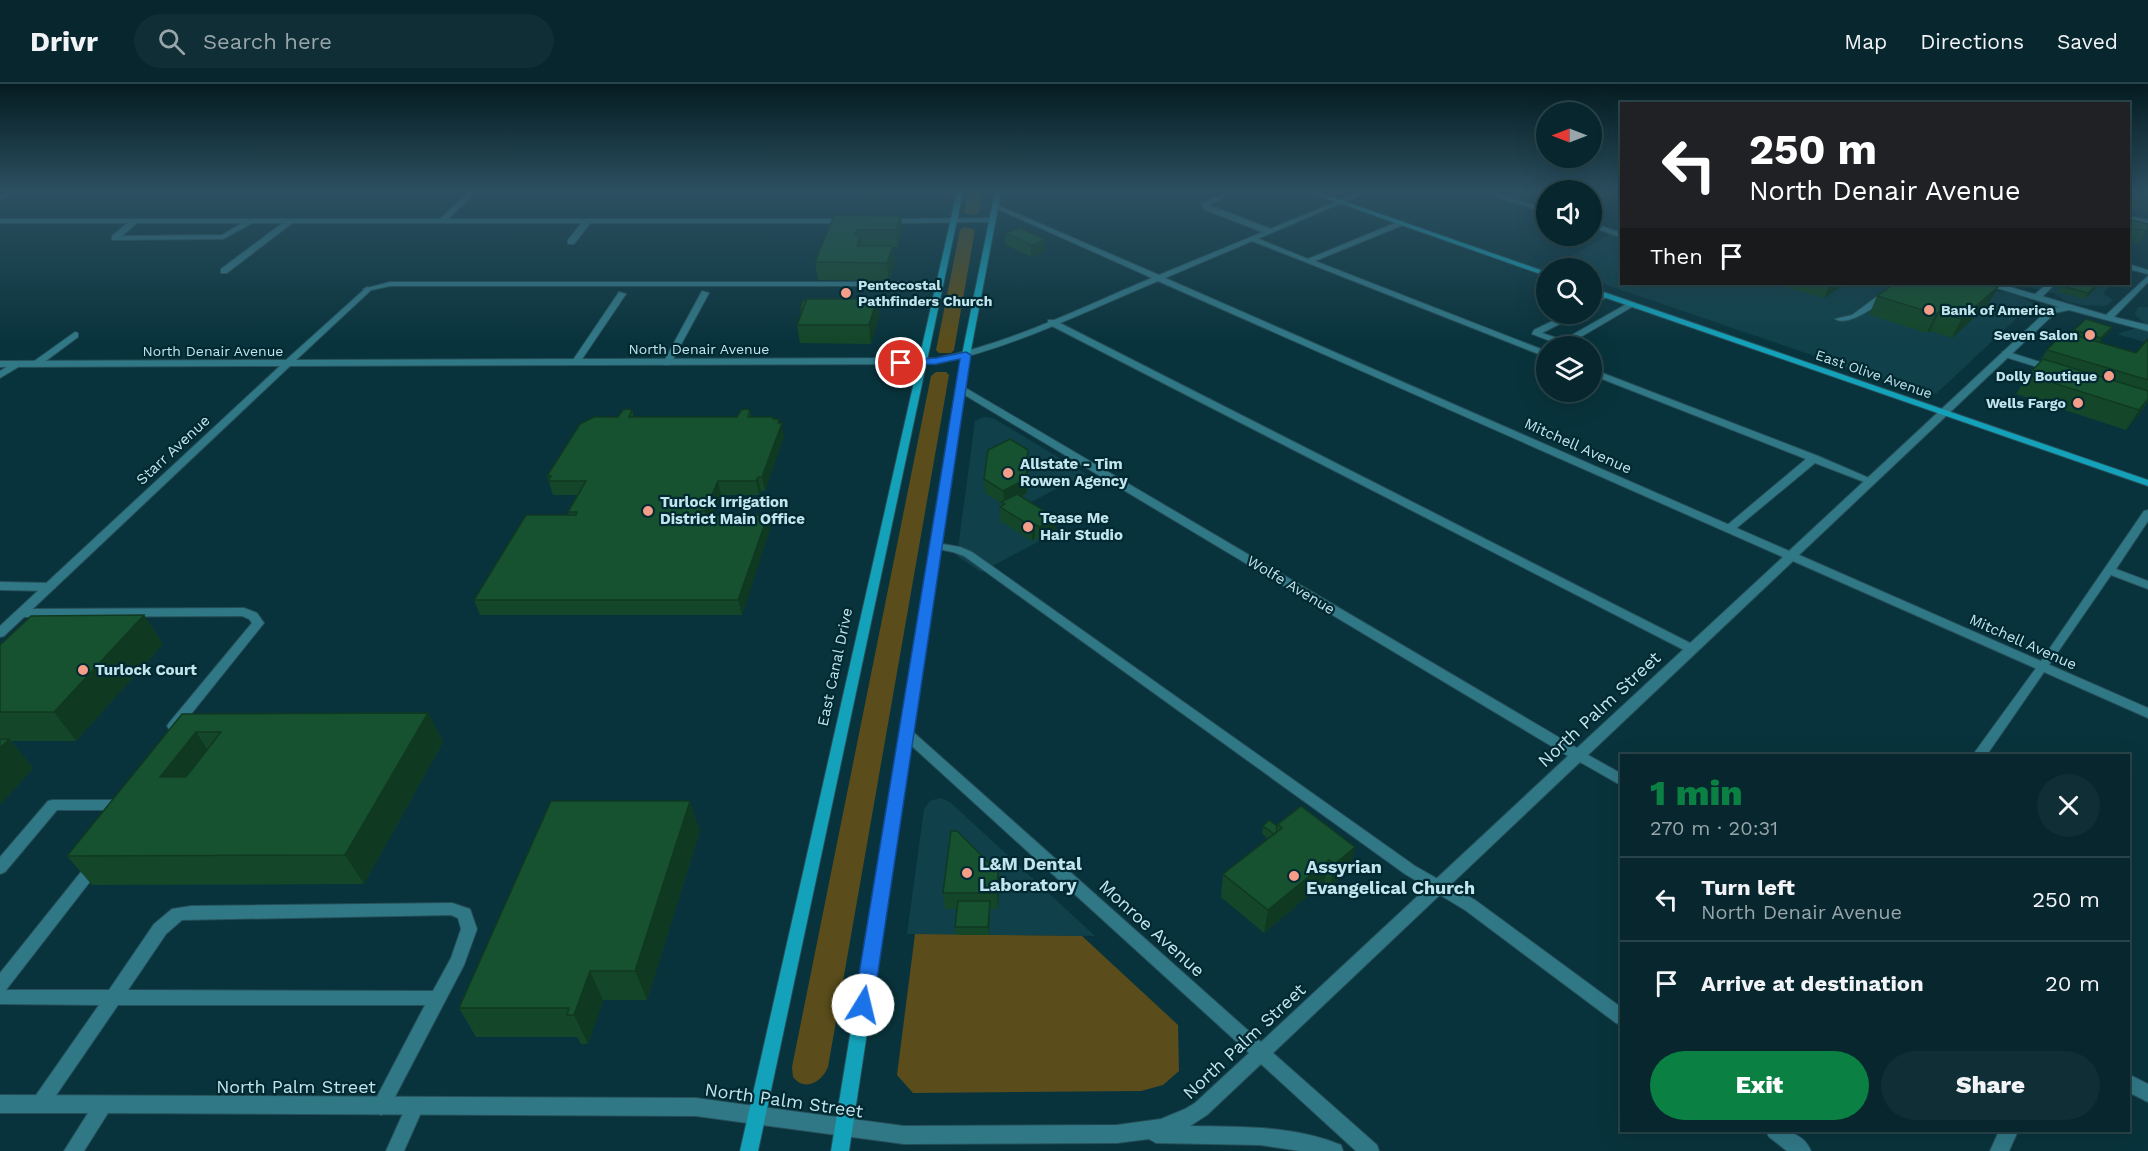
<!DOCTYPE html>
<html lang="en">
<head>
<meta charset="utf-8">
<style>
  :root { --surface:#07262d; --page:#102e35; --text:#f1f3f6; --muted:#98a5aa; --line:#284349; --accent:#0b8043 }
  body { margin:0; font-family:"Work Sans",sans-serif; background:var(--page); color:var(--text); height:100vh; display:flex; flex-direction:column; font-size:22px; white-space:nowrap }
  * { box-sizing:border-box; margin:0 }
  p { font-size:20px; color:var(--muted) }
  .icon { flex:none; width:33px; height:33px; fill:none; stroke:currentColor; stroke-width:2; stroke-linecap:round; stroke-linejoin:round }
  .map { position:relative; flex:1; overflow:hidden }
  .drawer { position:absolute; left:1620px; top:670px; width:510px; height:378px; display:flex; flex-direction:column; background:var(--surface); border-radius:0px; box-shadow:0 6px 24px #0002,0 0 0 2px var(--line) }
  .drawer>* { flex:none }
  .guide { position:absolute; left:1620px; top:18px; width:510px; height:183px; border-radius:0px; box-shadow:0 6px 24px #0002,0 0 0 2px var(--line); background:#202124; color:#fff; overflow:hidden }
  .needle { width:39px; rotate:270deg }
  .fabs { position:absolute; left:1536px; top:18px; display:grid; gap:12px }
  .fabs a { display:grid; place-items:center; width:66px; height:66px; border-radius:50%; background:var(--surface); box-shadow:0 6px 24px #0002,0 0 0 2px var(--line); font-size:30px }
  .pin { position:absolute; display:grid; place-items:center; width:51px; height:51px; color:#fff; margin:-26px; border:3px solid #fff; border-radius:50%; box-shadow:0 2px 6px #0007 }
  .me { position:absolute; width:66px; margin:-33px; rotate:9deg; stroke-linejoin:round; filter:drop-shadow(0 0 4px #0008) }
  .turn { display:flex; align-items:center; gap:21px; height:126px; padding:0 30px; font-size:27px }
  .turn .icon { width:78px; height:78px; stroke-width:2.5 }
  .turn b { display:block; font-size:42px; line-height:51px }
  .then { display:flex; align-items:center; height:57px; padding:0 30px; background:#0003; gap:12px; font-size:22px }
  .round { display:grid; place-items:center; flex:none; width:63px; height:63px; border-radius:32px; background:var(--page) }
  .summary { display:flex; align-items:center; justify-content:space-between; height:102px; padding:0 30px }
  h1 { font-size:36px; font-weight:800; line-height:45px; color:var(--accent) }
  .primary-button { display:flex; gap:12px; margin-top:auto; padding:12px 30px }
  .primary-button a { flex:1; height:69px; border-radius:36px; background:var(--accent); color:#fff; font-size:24px; font-weight:800; line-height:69px; text-align:center }
  .primary-button a+a { background:var(--page); color:var(--text) }
  ul { padding:0; list-style:none }
  li { display:flex; align-items:center; gap:18px; height:84px; padding:0 30px; border-top:2px solid var(--line) }
  li div { flex:1 }
  li b { display:block; font-size:22px }
  li em { font-style:normal }
  header { display:flex; align-items:center; gap:36px; box-sizing:border-box; height:84px; padding:0 30px; background:var(--surface); border-bottom:2px solid var(--line) }
  header strong { font-size:28px }
  nav { display:flex; gap:33px; margin-inline-start:auto; font-size:21px }
  .search { width:420px; height:54px; background:var(--page); display:flex; align-items:center; gap:15px; box-sizing:border-box; padding:0 21px; border-radius:33px; color:var(--muted); font-size:22px }
  .map>svg:first-child { display:block }
  .built { fill:#10404a }
  .green { fill:#5a4d1b }
  .lines { fill:none; stroke-linecap:round; stroke-linejoin:round }
  .lane-casing { stroke:#264f58; stroke-width:2 }
  .street-casing { stroke:#264f58; stroke-width:2 }
  .secondary-casing { stroke:#264f58; stroke-width:2 }
  .lane { fill:#317887; fill-rule:evenodd }
  .street { fill:#317887; fill-rule:evenodd }
  .secondary { fill:#14a2ba; fill-rule:evenodd }
  .wall { fill:#144729 }
  .shaded-wall { fill:#103922 }
  .building { fill:#175230; stroke:#103922; stroke-width:1.5; fill-rule:evenodd }
  .route { fill:#1a73e8; stroke:#114b97; stroke-width:1.5 }
  .poi-dot { fill:#f49e89; stroke:#002931; stroke-width:2 }
  .labels { text-anchor:middle; dominant-baseline:central; stroke-width:4.5; stroke-linejoin:round; paint-order:stroke }
  .far-poi-label { font-size:14px; font-weight:bold; fill:#c1e4ed; stroke:#002931; text-anchor:end }
  .far-street-label { font-size:14px; fill:#c1e4ed; stroke:#002931 }
  .street-label { font-size:15px; fill:#c1e4ed; stroke:#002931 }
  .poi-label { font-size:15px; font-weight:bold; fill:#c1e4ed; stroke:#002931; text-anchor:start }
  .near-street-label { font-size:18px; fill:#c1e4ed; stroke:#002931 }
  .near-poi-label { font-size:18px; font-weight:bold; fill:#c1e4ed; stroke:#002931; text-anchor:start }
</style>
</head>
<body>
<header>
<strong>Drivr</strong>
<div class="search"><svg class="icon" aria-label="search" viewBox="0 0 24 24"><circle cx="10" cy="10" r="6"/><path d="M15 15l6 6"/></svg>Search here</div>
<nav><a>Map</a><a>Directions</a><a>Saved</a></nav>
</header>
<div class="map">
<svg width="2148" height="1067" viewBox="0 0 2148 1067">
  <rect width="100%" height="100%" fill="#09333c"/>
  <path class="built" d="M1479 108H1546V124L1539 127Z
    M1621 145 1622 200H1956L1983 207 2005 208 2020 212 2032 219 2036 227 2033 231H2020L1937 309 1929 311 1592 196V184H1560L1552 182Z
    M2018 200H2112L2103 209 2113 216 2108 221 2102 222 2081 221 2066 217 2055 210Z
    M2139 223H2148V259L2117 250 2147 241 2136 232 2135 229Z
    M984 333 993 334 1086 390 1021 423 1059 447 981 488 957 472 975 337Z
    M940 714 950 718 1095 852 907 850 924 725 930 717Z"/>
  <path class="green" d="M968 108H982L979 129 975 131 964 129Z
    M965 143 975 146 954 266 951 269H939L936 266 960 146Z
    M936 288H946L949 291 828 983C822 998 805 1008 793 993L792 983 931 292Z
    M915 850 1082 852 1178 941 1179 987 1163 1001 1141 1007 913 1009 897 991Z"/>
  <g class="lines">
    <g class="lane-casing">
      <path id="lane" d="M1227 108H1235L1209 121 1211 122 1271 145V149H1265L1205 126 1201 120Z
        M1483 108H1492L1546 125V129Z
        M132 135 139 137 122 152 222 151 249 135 256 137 223 155 112 156V152Z
        M288 135 295 137 227 189H221V185Z
        M585 135 592 137 574 160H568V156Z
        M1400 137H1403V141L1315 177 1546 267V273L1247 155 1254 153 1308 175Z
        M1592 139 1622 149V154L1592 143Z
        M2128 180 2148 186V190L2128 185Z
        M390 198H939L943 200 939 202H390L367 207 363 205Z
        M1894 200H1902C1890 212 1851 245 1835 235L1852 231Z
        M2047 200H2055L2041 214H2035V210Z
        M702 207 709 209 671 279 670 281H664L663 279Z
        M619 208 626 210 578 281H572L571 279Z
        M1604 209 1611 211 1592 221V216Z
        M1630 218 1637 220 1567 261H1561L1532 250 1534 246 1567 230H1576L1575 232 1542 249 1563 256Z
        M1048 236H1054L1696 562 1698 565 1696 568H1688L1048 240Z
        M75 248 78 249V253L39 282H33V278Z
        M2005 267 2056 283 2058 285 2053 288 2002 272V268Z
        M17 277 20 278V282L0 294V287Z
        M1592 285 1818 372 1876 397 1871 400 1867 399 1815 379 1733 447H1725L1724 445 1725 443 1806 375 1592 291Z
        M2148 426V437L2116 485 2148 497V505L2111 491 1986 672H1972L2039 580 2144 427Z
        M937 459 960 463 972 468 1415 782 1475 816 1622 924V941L1616 939 1465 826 1405 790 964 472 953 468 933 464 931 462Z
        M0 498 50 499 56 503 50 507 0 506Z
        M244 524 257 529 264 539 179 645H169L167 642 169 639 252 539 249 535 242 532 21 533 15 529 21 525Z
        M53 716H123L128 717 130 721 128 725 123 726H57L5 788 0 790V773L48 717Z
        M94 776 99 778 101 782 99 786 6 906H109L154 840 172 825 191 822 452 819 470 825 477 845 464 881 387 1028 381 1031 375 1028 372 1022 425 921H118L46 1026 40 1029 34 1026 31 1020 34 1014 99 921 0 920V889L89 778ZM451 831 458 834 461 845 451 874 433 907 128 906 166 850 182 836Z
        M415 1013 421 1016 424 1022 404 1067H386L409 1016Z
        M1766 1047C1784 1047 1803 1047 1811 1067H1787L1769 1053Z
        M1999 1047H2018L2009 1067H1990Z"/>
    </g>
    <g class="street-casing">
      <path id="street" d="M8 108H16L0 117V112Z
        M469 108H476L448 135H848L852 137 848 139H0V135H440Z
        M1360 108H1368L1165 194 1789 467 2049 225 2059 223 1990 202 1989 200H2000L2106 231 2148 192V198L2114 233 2148 241V247L2069 226 2055 229 1799 471 2148 624V634L1793 477 1588 671 1622 690V702L1580 678 1273 969 1377 1061 1379 1067H1356L1261 980 1207 1031 1190 1042C1240 1043 1293 1041 1341 1061L1343 1067H1300L1260 1061 1156 1059 1149 1055 1117 1059 904 1060 696 1032 108 1029 84 1067H64L88 1029H0V1011L696 1014 904 1042 1117 1041 1161 1035 1185 1025 1195 1019 1249 969 902 653 900 650 902 647H912L1261 958 1568 672 958 307V303H964L1577 664 1783 473 1158 197C1086 227 1013 264 936 280L290 282 4 552 0 553V542L280 282 0 283V277L286 276 367 203 371 205 370 207 296 276 936 274C1010 260 1082 223 1152 194L993 123V121H997L1159 191Z
        M2128 132 2148 136V140L2128 136Z
        M991 134H994V138L886 139 882 137 886 135Z
        M2128 990 2148 1000V1018L2128 1008Z"/>
    </g>
    <g class="secondary-casing">
      <path id="secondary" d="M957 108H963L758 1067H740Z
        M995 108H1001L970 271 849 1067H831L962 271Z
        M1308 108H1317L1546 188V192Z
        M1592 204 2148 396V402L1592 209Z"/>
    </g>
    <use href="#lane" class="lane"/>
    <use href="#street" class="street"/>
    <use href="#secondary" class="secondary"/>
  </g>
  <path class="wall" d="M831 108H924V109L888 110 886 115H858V110H831Z
    M1517 108H1546V117Z
    M1592 108H1622L1598 126 1592 124Z
    M2128 108H2148V128L2128 123Z
    M1622 115V130L1616 128 1619 117Z
    M834 131 901 132 902 148 898 163H893L895 179 889 197 818 196 815 178Z
    M2128 135 2148 140 2145 153 2138 159 2133 158 2128 163Z
    M1005 149 1046 167 1031 173 1006 161Z
    M1774 200H1845L1824 214Z
    M2052 200H2100L2085 215 2058 208 2062 202Z
    M1877 212 1988 221 1952 254 1930 247 1927 249 1869 231Z
    M877 215 879 233 871 260 800 259 797 241 801 230 800 225Z
    M2112 243 2108 249 2100 258 2136 269 2148 255V317L2140 329 2126 346 2016 310 2028 291 2039 279 2047 266 2072 250 2074 246Z
    M632 326 634 333H737L750 326 751 333H773L774 335H779L784 352 765 407H761L759 411H721L713 431H768L770 445 742 531H480L474 516 569 431 568 428 578 411H553L547 392Z
    M1028 380 1027 409 1021 412 1056 434V448L1040 457 1035 454 1032 457 1000 437V423L1001 422V419L985 409 984 395Z
    M144 531 163 560 76 657H11L33 684 0 721V561Z
    M428 629 443 658 364 800 92 801 67 772 182 630Z
    M1278 740 1350 785 1330 802 1324 798 1264 849 1221 813 1223 790 1268 755 1262 749 1263 742H1277Z
    M700 747 647 916H603L588 960H581L577 953H476L459 924Z
    M999 803 998 825H990L989 851H956L955 843 957 825H945L943 809Z"/>
  <path class="shaded-wall" d="M885 108H888L886 115Z
    M1615 108H1622V114L1598 126 1601 115Z
    M901 132 902 148 898 163 896 146Z
    M2148 145V148L2145 153 2138 159 2145 147Z
    M857 146 858 158 860 152 862 169 859 179 854 151Z
    M2136 153 2133 159 2128 163V160Z
    M1046 156V167L1031 173V161Z
    M893 162 895 179 889 197 887 179Z
    M1830 200H1845L1824 214Z
    M2098 200H2100L2085 215 2088 209Z
    M1998 203 1988 221 1952 254 1961 235Z
    M877 215 879 233 871 260 869 241Z
    M1939 228 1930 247 1927 249 1936 230Z
    M2112 243 2108 249 2098 261 2101 254Z
    M2148 315 2140 329 2126 346 2139 326Z
    M779 335 781 342 782 339 784 352 765 407 762 393Z
    M1028 366V380L1027 409 1005 421 1003 407Z
    M758 393 761 407 759 411 756 397Z
    M718 397 721 411 709 442 705 427Z
    M768 431 770 445 742 531 738 516Z
    M1056 434V448L1040 457 1039 443Z
    M1035 440V454L1032 457 1031 442Z
    M144 531 163 560 76 657 54 628Z
    M428 629 443 658 364 800 345 771Z
    M196 648 215 677 181 723 160 693Z
    M9 655 33 684 0 721V664Z
    M690 717 700 747 647 916 635 887Z
    M1355 763 1350 785 1330 802 1335 780Z
    M1329 776 1324 798 1264 849 1268 826Z
    M998 788 999 803 998 825 997 809Z
    M990 817V825L989 851 988 843Z
    M590 887 603 916 588 960 574 931Z"/>
  <path class="building" d="M1592 108H1615L1601 115 1592 112Z
    M2128 108H2148V115L2128 111Z
    M834 131 901 132 896 146H857L854 151 860 152 857 162H893L887 179 815 178Z
    M2128 135 2148 140V145L2145 147 2128 143Z
    M1020 144 1046 156 1031 161 1005 149Z
    M2128 151 2136 153 2132 157 2128 155Z
    M1894 200H1985L1998 203 1961 235 1939 228 1936 230 1877 212Z
    M2064 200H2098L2088 209 2062 202Z
    M807 215H877L869 241H797Z
    M803 216H806L803 225H800Z
    M2086 235 2112 243 2101 254 2074 246Z
    M2064 248 2136 269 2148 255V296L2047 266Z
    M2043 275 2148 307V315L2139 326 2028 291Z
    M628 325 632 326 629 333H737L741 326 746 325 750 326 748 333H773V335H779L778 339H782L762 393H758L756 397H718L705 427H697L695 431H768L738 516H474L526 431H576L577 428H568L586 397H548L551 392H547L580 340 594 333H618L623 326Z
    M1010 355 1028 366 1026 395 1003 407 984 395 988 366Z
    M1017 410 1056 434 1039 443 1035 440 1031 442 1000 423 1005 420 1001 418Z
    M144 531 54 628H0V561L31 532Z
    M428 629 345 771 67 772 182 630ZM196 648H221L186 693H160Z
    M0 655H9L0 664Z
    M551 717H690L635 887H590L574 931H567L569 924H459Z
    M1301 722 1355 763 1335 780 1329 776 1268 826 1223 790 1282 744 1278 740Z
    M1269 736 1277 742 1276 749 1274 750 1263 742Z
    M951 747H957L998 788 997 809H943Z
    M958 817H990L988 843H955Z"/>
  <linearGradient id="sky" x2="0" y2="1"><stop stop-color="#051c21"/><stop offset="0.42" stop-color="#2c5061"/><stop offset="1" stop-color="#2c5061" stop-opacity="0"/></linearGradient>
  <rect width="2148" height="257" fill="url(#sky)"/>
  <path class="route" d="M966 268 971 271 873 921 870 927 863 930 857 927 854 921 960 275 936 280 901 282 896 279 901 276 936 274Z"/>
  <g class="poi-dot">
    <circle cx="846" cy="209" r="6"/>
    <circle cx="1929" cy="226" r="6"/>
    <circle cx="2090" cy="251" r="6"/>
    <circle cx="2109" cy="292" r="6"/>
    <circle cx="2078" cy="319" r="6"/>
    <circle cx="1008" cy="389" r="6"/>
    <circle cx="648" cy="427" r="6"/>
    <circle cx="1028" cy="443" r="6"/>
    <circle cx="83" cy="586" r="6"/>
    <circle cx="967" cy="789" r="6"/>
    <circle cx="1294" cy="792" r="6"/>
  </g>
  <g class="labels">
    <g class="far-poi-label">
      <text x="858" y="201" text-anchor="start">Pentecostal<tspan x="858" dy="16">Pathfinders Church</tspan></text>
      <text x="1941" y="226" text-anchor="start">Bank of America</text>
      <text x="2078" y="251">Seven Salon</text>
      <text x="2097" y="292">Dolly Boutique</text>
      <text x="2066" y="319">Wells Fargo</text>
    </g>
    <g class="far-street-label">
      <text x="699" y="265">North Denair Avenue</text>
      <text x="213" y="267">North Denair Avenue</text>
      <text transform="translate(1874 290) rotate(19)">East Olive Avenue</text>
    </g>
    <g class="street-label">
      <text transform="translate(1578 362) rotate(24)">Mitchell Avenue</text>
      <text transform="translate(173 366) rotate(-43)">Starr Avenue</text>
      <text transform="translate(1291 501) rotate(31)">Wolfe Avenue</text>
      <text transform="translate(2023 558) rotate(24)">Mitchell Avenue</text>
      <text transform="translate(835 583) rotate(-78)">East Canal Drive</text>
    </g>
    <g class="poi-label">
      <text x="1020" y="380">Allstate - Tim<tspan x="1020" dy="17">Rowen Agency</tspan></text>
      <text x="660" y="418">Turlock Irrigation<tspan x="660" dy="17">District Main Office</tspan></text>
      <text x="1040" y="434">Tease Me<tspan x="1040" dy="17">Hair Studio</tspan></text>
      <text x="95" y="586">Turlock Court</text>
    </g>
    <g class="near-street-label">
      <text transform="translate(1599 625) rotate(-43)">North Palm Street</text>
      <text transform="translate(1152 844) rotate(42)">Monroe Avenue</text>
      <text transform="translate(1244 957) rotate(-43)">North Palm Street</text>
      <text x="296" y="1002">North Palm Street</text>
      <text transform="translate(784 1016) rotate(8)">North Palm Street</text>
    </g>
    <g class="near-poi-label">
      <text x="979" y="779">L&amp;M Dental<tspan x="979" dy="21">Laboratory</tspan></text>
      <text x="1306" y="782">Assyrian<tspan x="1306" dy="21">Evangelical Church</tspan></text>
    </g>
  </g>
</svg>
<div class="fabs">
<a><svg class="needle" viewBox="-14 -14 28 28"><path d="M0-13l5 13h-10z" fill="#e53935"/><path d="M0 13l5-13h-10z" fill="#98a5aa"/></svg></a>
<a><svg class="icon" aria-label="sound" viewBox="0 0 24 24"><path d="M4 9h4l5-4v14l-5-4H4zM17 9q2 3 0 6"/></svg></a>
<a><svg class="icon" aria-label="search" viewBox="0 0 24 24"><circle cx="10" cy="10" r="6"/><path d="M15 15l6 6"/></svg></a>
<a><svg class="icon" aria-label="layers" viewBox="0 0 24 24"><path d="M12 4l9 5-9 5-9-5zM3 14l9 5 9-5"/></svg></a>
</div>
<div class="pin" style="left:901px;top:279px;background:#d93025"><svg class="icon" aria-label="arrive" viewBox="0 0 24 24"><path d="M6 21V4h12l-3 4 3 4H6"/></svg></div>
<svg class="me" style="left:863px;top:921px" viewBox="-20 -20 40 40"><circle r="19" fill="#fff"/><path d="M0-13L10 11 0 6-10 11z" fill="#1a73e8"/></svg>
<div class="guide">
<div class="turn"><svg class="icon" aria-label="left" viewBox="0 0 24 24"><path d="M17 20v-9H6M10 6l-5 5 5 5"/></svg><div><b>250 m</b>North Denair Avenue</div></div>
<div class="then">Then<svg class="icon" aria-label="arrive" viewBox="0 0 24 24"><path d="M6 21V4h12l-3 4 3 4H6"/></svg></div>
</div>
<section class="drawer">
<div class="summary"><div><h1>1 min</h1><p>270 m · 20:31</p></div><a class="round"><svg class="icon" aria-label="close" viewBox="0 0 24 24"><path d="M6 6l12 12M18 6L6 18"/></svg></a></div>
<ul>
<li><svg class="icon" aria-label="left" viewBox="0 0 24 24"><path d="M17 20v-9H6M10 6l-5 5 5 5"/></svg><div><b>Turn left</b><p>North Denair Avenue</p></div><em>250 m</em></li>
<li><svg class="icon" aria-label="arrive" viewBox="0 0 24 24"><path d="M6 21V4h12l-3 4 3 4H6"/></svg><div><b>Arrive at destination</b></div><em>20 m</em></li>
</ul>
<div class="primary-button"><a>Exit</a><a>Share</a></div>
</section>
</div>
</body>
</html>
